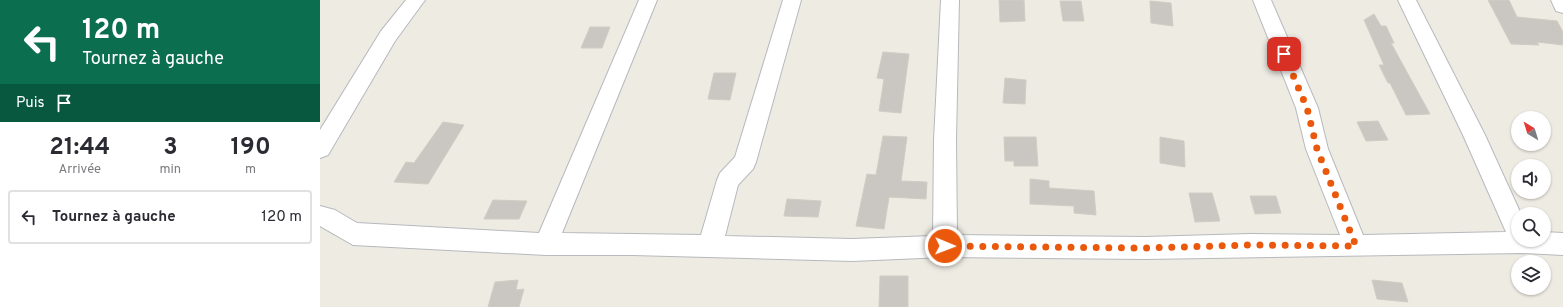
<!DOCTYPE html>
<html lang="fr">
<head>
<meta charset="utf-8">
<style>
  :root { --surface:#fff; --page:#f2f2f3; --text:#2b2b33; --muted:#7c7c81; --line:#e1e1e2 }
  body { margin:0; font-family:Overpass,sans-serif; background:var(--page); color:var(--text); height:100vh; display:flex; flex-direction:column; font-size:15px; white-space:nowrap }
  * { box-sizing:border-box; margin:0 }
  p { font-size:13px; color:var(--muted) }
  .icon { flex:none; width:22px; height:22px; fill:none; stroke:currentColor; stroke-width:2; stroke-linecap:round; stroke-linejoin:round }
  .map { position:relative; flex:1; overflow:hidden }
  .side { display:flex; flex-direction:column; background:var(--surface); width:320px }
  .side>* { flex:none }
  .guide { background:#0b6e4f; color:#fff; overflow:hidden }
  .needle { width:26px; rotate:322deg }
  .fabs { position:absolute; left:1191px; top:111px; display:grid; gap:8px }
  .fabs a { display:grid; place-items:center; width:40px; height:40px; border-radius:50%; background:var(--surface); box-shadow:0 1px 3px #0004; font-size:20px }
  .pin { position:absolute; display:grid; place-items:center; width:34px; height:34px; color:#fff; margin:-17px; border-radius:8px; box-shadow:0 2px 6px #0006 }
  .me { position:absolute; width:44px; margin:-22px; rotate:91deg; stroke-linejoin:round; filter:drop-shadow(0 0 3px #0008) }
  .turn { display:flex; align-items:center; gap:14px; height:84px; padding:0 16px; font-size:18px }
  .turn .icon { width:52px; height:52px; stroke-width:2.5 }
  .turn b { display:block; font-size:28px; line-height:34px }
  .then { display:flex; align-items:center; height:38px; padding:0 16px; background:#0003; gap:8px; font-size:15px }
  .eta { display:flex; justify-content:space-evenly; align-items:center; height:68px; text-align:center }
  .eta b { font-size:24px; font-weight:700; line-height:28px }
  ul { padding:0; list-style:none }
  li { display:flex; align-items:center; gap:12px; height:54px; margin:0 8px 6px; padding:0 8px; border:2px solid var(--line); border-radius:4px }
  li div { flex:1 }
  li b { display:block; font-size:15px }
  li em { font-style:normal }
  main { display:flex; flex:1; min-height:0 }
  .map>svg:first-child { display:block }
  .building { fill:#cac7c3; stroke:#d2ccc2 }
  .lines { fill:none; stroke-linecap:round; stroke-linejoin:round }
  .minor-casing { stroke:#b6b9bd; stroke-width:2 }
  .minor { fill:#fff; fill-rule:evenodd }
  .route { stroke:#ea580c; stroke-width:7; stroke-dasharray:0 12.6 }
</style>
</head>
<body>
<main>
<section class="side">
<div class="guide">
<div class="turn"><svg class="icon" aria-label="left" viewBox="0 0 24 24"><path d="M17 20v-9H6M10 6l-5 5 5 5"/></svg><div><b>120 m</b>Tournez à gauche</div></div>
<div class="then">Puis<svg class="icon" aria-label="arrive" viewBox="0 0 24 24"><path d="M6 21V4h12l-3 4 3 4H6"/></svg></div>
</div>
<div class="eta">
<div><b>21:44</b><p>Arrivée</p></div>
<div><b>3</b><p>min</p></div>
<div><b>190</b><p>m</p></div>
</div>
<ul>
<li><svg class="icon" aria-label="left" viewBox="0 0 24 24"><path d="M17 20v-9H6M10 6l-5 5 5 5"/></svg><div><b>Tournez à gauche</b></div><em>120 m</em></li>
</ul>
</section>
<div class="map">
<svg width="1243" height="307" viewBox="0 0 1243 307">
  <rect width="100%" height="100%" fill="#eeebe3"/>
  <path class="building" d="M679 0H704L705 21 680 22Z
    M1168 0H1189L1197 17 1237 21 1243 32V45L1217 42 1219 45 1191 44Z
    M740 1H761L764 21H743Z
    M830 1 851 3 853 26 831 23Z
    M1054 14 1061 26H1066L1074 43H1071L1110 114 1086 115 1070 83H1068L1059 65H1064L1044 20Z
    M270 27H290L282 48H261Z
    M563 52 589 54 581 113 559 111 564 79 557 78Z
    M394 73H416L410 100 388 99Z
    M685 78 706 80 705 104 683 103Z
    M1058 121 1068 140 1046 141 1037 122Z
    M123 122 144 125 108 184 74 182 86 162 94 163Z
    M563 136 587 137 581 181 607 182 606 199 569 197 564 229 536 226 547 174 556 175Z
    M684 137H716L718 166H694V161H685Z
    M840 137 864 141 865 167 840 163Z
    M710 179 729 181V188L774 191 776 215 754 213V206L710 204Z
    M869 193H892L900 221 875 222Z
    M930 196H956L961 213 935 214Z
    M467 199 501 201 498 217 464 216Z
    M173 200 207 201 199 219H164Z
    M560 276H588V307H559Z
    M198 280 196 290 204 289 199 307H168L175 282Z
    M1052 280 1082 283 1088 302 1057 299Z"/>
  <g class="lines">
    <g class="minor-casing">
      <path id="minor" d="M86 0H105L75 41 8 155 0 158V130L61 31Z
        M319 0H337L242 233 381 235 397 180 400 173 415 157 463 0H481L436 162 433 169 418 185 405 236 532 239 613 236 614 140 621 0H639L636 140 637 235 825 237 930 234 1020 235 986 149 976 108 933 0H951L998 108 1008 149 1043 235 1186 232 1143 135 1078 0H1096L1165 135 1201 214H1198V240H1224V232L1243 233V255L1202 253 825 259 625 257 532 261 312 255H226L33 245 0 226V206L15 210 37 223 219 233Z
        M1231 0H1243V13L1236 11Z"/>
    </g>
    <use href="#minor" class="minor"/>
  </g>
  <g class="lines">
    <path class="route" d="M625 246 825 248 930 245 1036 246 997 149 987 108 964 54"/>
  </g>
</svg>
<div class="fabs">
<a><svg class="needle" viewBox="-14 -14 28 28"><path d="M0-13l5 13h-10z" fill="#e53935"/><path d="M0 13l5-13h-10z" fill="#7c7c81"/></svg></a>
<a><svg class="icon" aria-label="sound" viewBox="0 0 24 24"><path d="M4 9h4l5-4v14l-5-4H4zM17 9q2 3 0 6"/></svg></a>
<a><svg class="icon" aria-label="search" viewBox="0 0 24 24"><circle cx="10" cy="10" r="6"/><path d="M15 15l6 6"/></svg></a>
<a><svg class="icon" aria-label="layers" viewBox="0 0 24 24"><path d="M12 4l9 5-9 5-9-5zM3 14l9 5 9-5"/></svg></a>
</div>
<div class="pin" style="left:964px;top:54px;background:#d93025"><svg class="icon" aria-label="arrive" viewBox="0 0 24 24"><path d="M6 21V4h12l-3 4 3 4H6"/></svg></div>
<svg class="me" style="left:625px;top:246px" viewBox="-20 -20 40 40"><circle r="17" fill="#ea580c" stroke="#fff" stroke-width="3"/><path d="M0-11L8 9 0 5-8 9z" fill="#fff"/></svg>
</div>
</main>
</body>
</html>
